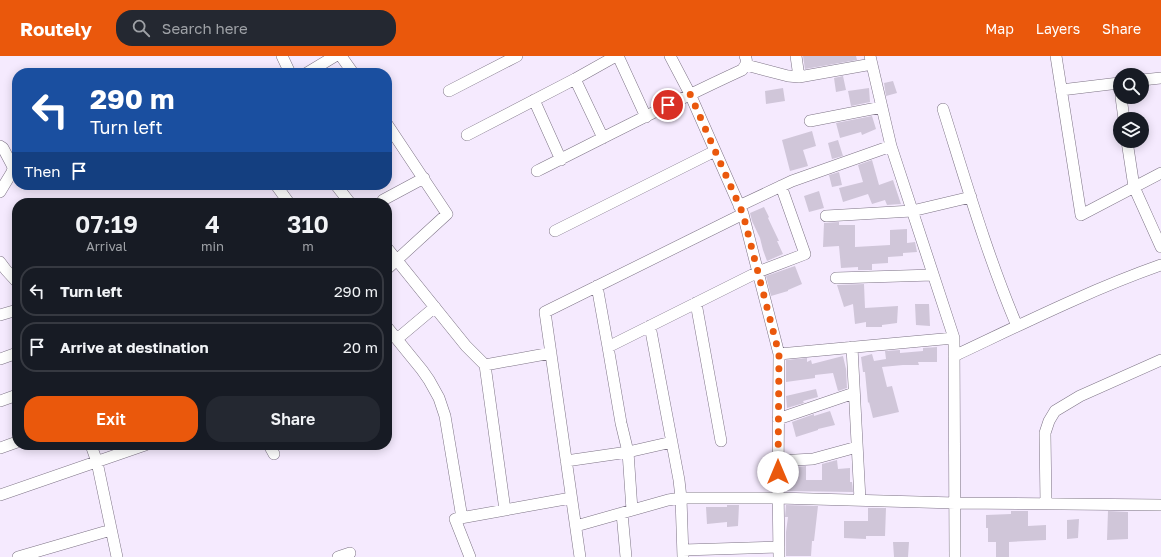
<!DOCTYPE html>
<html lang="en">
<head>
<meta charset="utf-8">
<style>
  :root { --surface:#171b24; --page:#242831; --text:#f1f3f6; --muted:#9ea1a6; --line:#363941; --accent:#ea580c }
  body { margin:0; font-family:"Golos Text",sans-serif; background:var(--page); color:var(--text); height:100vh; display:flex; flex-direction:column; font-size:15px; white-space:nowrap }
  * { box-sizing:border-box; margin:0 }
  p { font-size:13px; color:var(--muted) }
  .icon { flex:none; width:22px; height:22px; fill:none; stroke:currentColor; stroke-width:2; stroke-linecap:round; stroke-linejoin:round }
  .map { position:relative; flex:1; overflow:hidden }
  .drawer { position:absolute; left:12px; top:142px; width:380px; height:252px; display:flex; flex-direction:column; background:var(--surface); border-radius:16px; box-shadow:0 2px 10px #0003 }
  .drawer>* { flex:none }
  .banner { position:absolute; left:12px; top:12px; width:380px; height:122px; border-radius:16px; box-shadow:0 2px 10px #0003; background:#1a4fa0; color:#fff; overflow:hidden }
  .fabs { position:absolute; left:1113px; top:12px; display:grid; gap:8px }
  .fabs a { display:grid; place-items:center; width:36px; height:36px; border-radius:50%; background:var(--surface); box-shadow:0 2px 10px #0003; font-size:20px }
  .pin { position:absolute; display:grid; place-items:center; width:34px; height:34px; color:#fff; margin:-17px; border:2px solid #fff; border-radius:50%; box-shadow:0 1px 4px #0007 }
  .me { position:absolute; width:44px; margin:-22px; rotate:0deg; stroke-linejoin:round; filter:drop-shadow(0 0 3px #0008) }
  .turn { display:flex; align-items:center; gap:14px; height:84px; padding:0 12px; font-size:18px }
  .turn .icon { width:52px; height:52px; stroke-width:2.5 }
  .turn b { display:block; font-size:28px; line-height:34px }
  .then { display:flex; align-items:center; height:38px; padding:0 12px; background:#0003; gap:8px; font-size:15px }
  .eta { display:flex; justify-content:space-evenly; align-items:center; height:68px; text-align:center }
  .eta b { font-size:24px; font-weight:600; line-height:28px }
  .action { display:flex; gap:8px; margin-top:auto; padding:8px 12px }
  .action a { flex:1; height:46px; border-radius:16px; background:var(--accent); color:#fff; font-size:16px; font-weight:600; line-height:46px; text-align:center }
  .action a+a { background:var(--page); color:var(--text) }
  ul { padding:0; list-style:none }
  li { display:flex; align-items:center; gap:12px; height:50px; margin:0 8px 6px; padding:0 4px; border:2px solid var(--line); border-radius:16px }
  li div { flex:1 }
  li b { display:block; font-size:15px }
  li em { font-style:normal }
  header { display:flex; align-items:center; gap:24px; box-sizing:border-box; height:56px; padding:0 20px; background:var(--accent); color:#fff }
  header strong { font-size:19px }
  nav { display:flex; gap:22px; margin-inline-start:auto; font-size:14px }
  .search { width:280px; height:36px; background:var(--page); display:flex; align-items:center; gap:10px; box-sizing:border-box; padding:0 14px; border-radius:16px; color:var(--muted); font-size:15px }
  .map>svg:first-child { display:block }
  .building { fill:#d0c6d9 }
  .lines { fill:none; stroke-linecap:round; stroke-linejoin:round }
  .street-casing { stroke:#7d7385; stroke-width:12 }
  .street { stroke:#fff; stroke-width:11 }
  .route { stroke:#ea580c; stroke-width:7; stroke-dasharray:0 12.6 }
</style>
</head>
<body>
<header>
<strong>Routely</strong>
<div class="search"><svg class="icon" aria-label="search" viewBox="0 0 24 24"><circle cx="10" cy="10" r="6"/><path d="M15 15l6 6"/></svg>Search here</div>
<nav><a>Map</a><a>Layers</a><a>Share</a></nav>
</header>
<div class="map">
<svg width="1161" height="501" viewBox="0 0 1161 501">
  <rect width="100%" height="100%" fill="#f5eafe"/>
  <path class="building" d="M803 0H856L857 4 805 13Z
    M843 20 846 34 836 36 834 22Z
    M893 25 897 37 886 40 884 27Z
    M783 32 785 45 766 48 765 35Z
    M869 32 870 46 851 50 848 35Z
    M872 60 876 73 862 79 861 76 840 82 836 67Z
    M812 75 816 90 803 94 808 110 790 115 782 84Z
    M838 84 843 100 832 103 828 87Z
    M872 104 879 129 893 124 901 148 887 149 885 144 872 148 868 138 843 146 839 132 863 126 858 109Z
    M839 116 842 129 832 131 829 119Z
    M819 135 824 152 809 156 804 140Z
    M764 151 769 161 768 162 779 185H777L783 198 767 205 763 194 760 182 752 165 750 157Z
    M839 166V169H855V191L890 189V174L907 173V187L915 186 917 196 903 197V200L888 201V207L872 208V214H858V211L841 212 839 190 823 191 824 167Z
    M795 210 802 228 788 234V235L771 240 766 220Z
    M864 228 865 252 898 250 897 267 882 269V271H866V266L855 268 853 248 844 251 837 229Z
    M915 248H929L930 270 916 269Z
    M937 291V306H918L919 309H903L882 311 887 331 892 330 899 356 873 362 869 346 868 347 865 316H863L861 301 872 298 874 305 886 303 885 295 900 294V297L923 295V292Z
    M843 300 846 313 847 332 838 335 833 317 815 319V322L786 326V304L807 302V306L811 304 812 308Z
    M816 333 818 341 803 345 804 347 787 352 786 340Z
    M830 355 835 369 818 373V374L796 381 792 366 814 358V360Z
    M837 404 838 413 850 412V426H852L853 436 787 435V425H796V411L806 410V424H822V408Z
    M727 449H739L738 470 727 471V466L707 468 706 451H727Z
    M786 449 818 450 814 485H812L811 500H786V476L788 461H785Z
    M868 452H886L885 480H866V483L844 482V465H868Z
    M1011 455H1028V470L1046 469V484L1009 486V501H996V486H988V472H986V459L1011 458Z
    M1108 455 1128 456V483L1107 484Z
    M1079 463 1078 482 1067 483V464Z
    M893 486H909L908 501H894Z"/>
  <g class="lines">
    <g class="street-casing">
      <path id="street" d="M282 0 290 17
        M341 0 353 17
        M618 0 646 61
        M670 0 690 38 743 158
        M796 0 799 21 872 8
        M870 0 891 90 954 282 955 501
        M1056 0 1081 159 1161 117
        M746 9 788 20 799 21
        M307 17 335 0
        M575 23 603 82
        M1142 24 1161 22
        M1061 34 1119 27
        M449 35 517 0
        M1121 41 1124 63
        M534 44 561 104
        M943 53C966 126 987 199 1017 270
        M810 65 882 51
        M387 68 447 158 387 213
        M467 79 575 23 616 0
        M1127 85 1134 131 1161 191
        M0 90 3 92 12 109 13 112 12 116 0 136
        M537 115C605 81 672 46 742 14 746 9 748 6 745 0
        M276 129 289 147
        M336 129 350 147
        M383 144 424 122
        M739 150 792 125 891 90
        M826 160 912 155 971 141
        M555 175 715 95
        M387 192 466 290 485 309 505 454
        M0 206 6 214 17 226
        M836 222 933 219
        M597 230 608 291 758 216 805 198 781 130
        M696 247 721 385
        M0 259 17 254
        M650 270 679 424 681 442 683 501
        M387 271 422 314 429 324 439 342 445 360 462 462
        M397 283 435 251
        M608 291 621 367 628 396 632 454
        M852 291 860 444
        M779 298 954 282
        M954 300C1022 268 1090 234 1161 209
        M0 303 17 297
        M485 309 551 297
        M0 345 17 339
        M778 363 854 337
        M91 389 97 406 117 501
        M269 389 274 398
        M0 392 17 386
        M566 405 628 396 672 386
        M778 405 813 403 857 391
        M0 439 145 389
        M1046 448 1045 377 1049 365 1055 355 1080 340 1161 304
        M622 457 626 501
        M576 470 668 444 681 442H778L955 447 1161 449
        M683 494 779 491
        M18 501 111 474
        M338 501 350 497
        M470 501 455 463 571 442
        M580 501 545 256 743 158 779 298 778 427 779 501"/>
    </g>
    <use href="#street" class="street"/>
  </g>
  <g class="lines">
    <path class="route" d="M668 49 690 38 743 158 779 298 778 416"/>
  </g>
</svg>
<div class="fabs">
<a><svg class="icon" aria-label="search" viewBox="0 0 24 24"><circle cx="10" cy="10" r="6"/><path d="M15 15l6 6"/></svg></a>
<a><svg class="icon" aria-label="layers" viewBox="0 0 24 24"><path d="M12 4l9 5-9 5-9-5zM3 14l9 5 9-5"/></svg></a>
</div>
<div class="pin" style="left:668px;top:49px;background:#d93025"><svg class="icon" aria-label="arrive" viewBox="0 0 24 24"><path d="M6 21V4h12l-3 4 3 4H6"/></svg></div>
<svg class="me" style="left:778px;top:416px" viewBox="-20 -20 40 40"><circle r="19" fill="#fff"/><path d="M0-13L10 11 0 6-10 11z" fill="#ea580c"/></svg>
<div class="banner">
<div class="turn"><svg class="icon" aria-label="left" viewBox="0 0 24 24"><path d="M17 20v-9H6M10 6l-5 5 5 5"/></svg><div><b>290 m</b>Turn left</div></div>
<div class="then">Then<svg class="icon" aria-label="arrive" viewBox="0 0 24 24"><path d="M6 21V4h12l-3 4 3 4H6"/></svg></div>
</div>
<section class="drawer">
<div class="eta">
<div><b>07:19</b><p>Arrival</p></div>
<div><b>4</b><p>min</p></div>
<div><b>310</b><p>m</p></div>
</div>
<ul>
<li><svg class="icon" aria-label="left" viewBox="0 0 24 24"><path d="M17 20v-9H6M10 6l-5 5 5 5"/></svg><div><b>Turn left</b></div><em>290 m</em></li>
<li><svg class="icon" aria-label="arrive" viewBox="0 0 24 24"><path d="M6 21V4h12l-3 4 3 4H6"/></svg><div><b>Arrive at destination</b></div><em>20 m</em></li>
</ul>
<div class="action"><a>Exit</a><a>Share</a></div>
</section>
</div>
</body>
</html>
